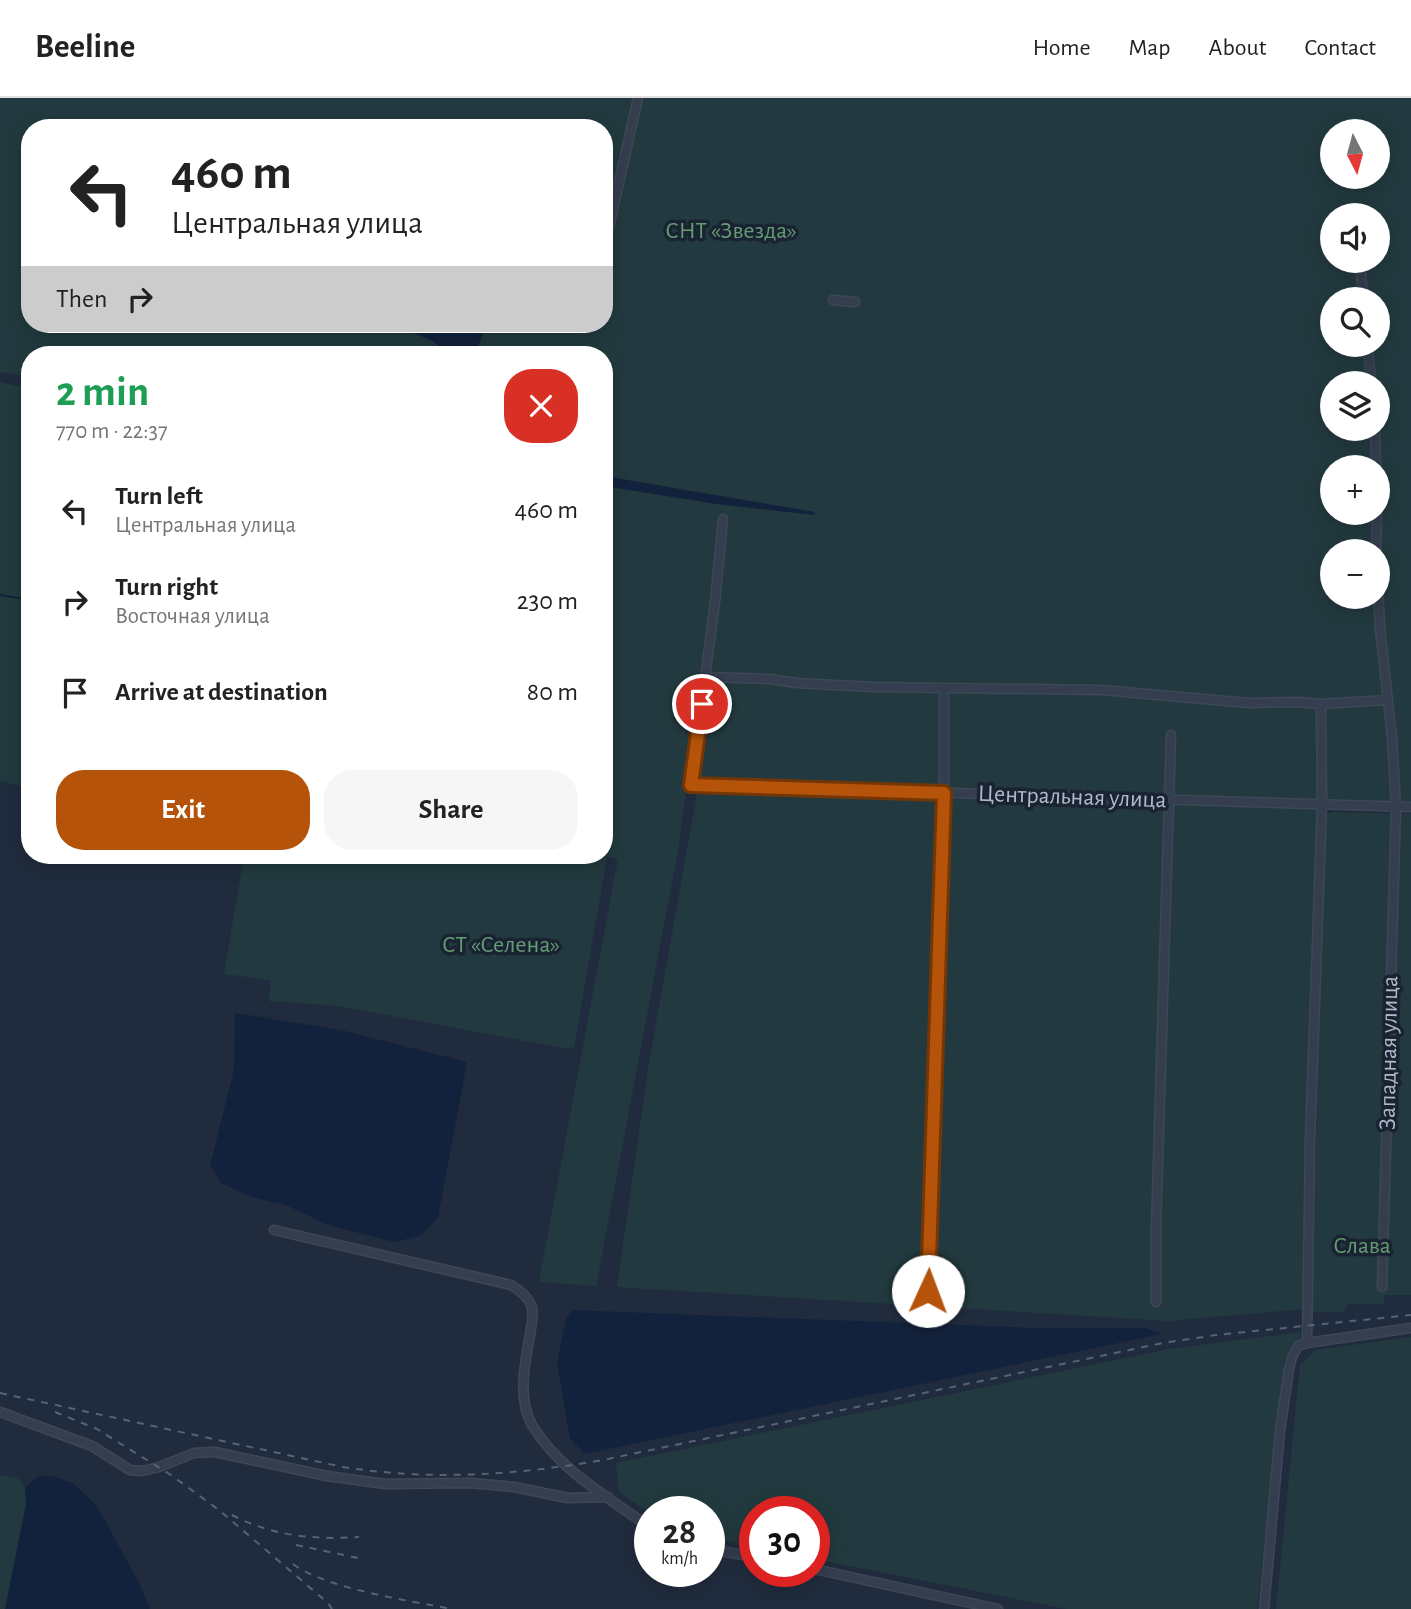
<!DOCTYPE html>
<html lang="en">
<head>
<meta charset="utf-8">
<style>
  :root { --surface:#fff; --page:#f6f6f6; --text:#222; --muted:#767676; --line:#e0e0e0; --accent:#b45309 }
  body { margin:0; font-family:"Alegreya Sans",sans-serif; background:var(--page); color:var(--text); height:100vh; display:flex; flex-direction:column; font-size:26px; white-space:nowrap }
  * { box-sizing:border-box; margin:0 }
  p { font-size:23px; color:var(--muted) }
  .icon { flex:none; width:38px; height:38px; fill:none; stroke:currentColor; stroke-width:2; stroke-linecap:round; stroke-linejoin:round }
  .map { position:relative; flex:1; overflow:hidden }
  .drawer { position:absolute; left:21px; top:248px; width:592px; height:518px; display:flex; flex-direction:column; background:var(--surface); border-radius:28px; box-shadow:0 4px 18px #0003 }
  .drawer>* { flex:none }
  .hud { position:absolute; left:21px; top:21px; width:592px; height:214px; border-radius:28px; box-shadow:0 4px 18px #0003; background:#fff; color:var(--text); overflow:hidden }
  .needle { width:46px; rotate:174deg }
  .controls { position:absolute; left:1320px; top:21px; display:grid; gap:14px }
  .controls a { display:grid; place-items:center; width:70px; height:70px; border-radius:50%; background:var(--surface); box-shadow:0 4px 18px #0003; font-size:35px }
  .speed { position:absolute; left:634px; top:1398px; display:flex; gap:14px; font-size:35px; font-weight:700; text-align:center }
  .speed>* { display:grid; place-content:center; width:91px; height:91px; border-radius:50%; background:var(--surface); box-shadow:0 4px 18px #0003; line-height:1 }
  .speed small { font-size:18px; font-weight:400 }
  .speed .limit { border:10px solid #d22; background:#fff; color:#111 }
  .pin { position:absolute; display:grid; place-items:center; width:60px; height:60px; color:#fff; margin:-30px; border:4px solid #fff; border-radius:50%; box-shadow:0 2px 7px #0007 }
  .me { position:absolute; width:77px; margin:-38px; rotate:2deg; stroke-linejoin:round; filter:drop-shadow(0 0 5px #0008) }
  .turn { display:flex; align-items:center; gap:24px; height:147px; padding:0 35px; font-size:32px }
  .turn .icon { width:91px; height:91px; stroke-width:2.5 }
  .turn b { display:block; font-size:49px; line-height:60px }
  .then { display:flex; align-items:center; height:66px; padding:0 35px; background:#0003; gap:14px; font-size:26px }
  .round { display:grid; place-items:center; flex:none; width:74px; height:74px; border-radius:28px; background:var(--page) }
  .headline { display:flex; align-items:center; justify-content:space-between; height:119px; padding:0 35px }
  h1 { font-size:42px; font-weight:600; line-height:52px; color:#1e9e55 }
  .cta { display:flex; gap:14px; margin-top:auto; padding:14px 35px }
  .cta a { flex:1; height:80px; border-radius:28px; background:var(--accent); color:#fff; font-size:28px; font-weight:600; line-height:80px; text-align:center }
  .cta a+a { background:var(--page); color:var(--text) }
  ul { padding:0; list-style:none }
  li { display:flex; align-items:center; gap:21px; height:91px; padding:0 35px }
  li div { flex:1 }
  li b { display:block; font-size:26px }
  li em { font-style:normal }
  header { display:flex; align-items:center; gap:42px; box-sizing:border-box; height:98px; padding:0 35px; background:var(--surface); border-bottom:2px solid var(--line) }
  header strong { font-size:33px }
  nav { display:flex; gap:38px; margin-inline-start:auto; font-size:24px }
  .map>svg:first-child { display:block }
  .green { fill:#223a3f; fill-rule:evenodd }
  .water { fill:#13223c }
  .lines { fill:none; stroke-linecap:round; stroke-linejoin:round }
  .stream { stroke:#13223c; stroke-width:2 }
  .minor-casing { stroke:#3e4756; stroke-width:11 }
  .minor { stroke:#353e4e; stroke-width:8 }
  .rail { stroke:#566275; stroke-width:2; stroke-dasharray:7 7; stroke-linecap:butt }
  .route-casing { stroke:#753606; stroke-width:18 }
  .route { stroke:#b45309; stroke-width:12 }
  .labels { text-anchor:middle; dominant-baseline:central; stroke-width:7; stroke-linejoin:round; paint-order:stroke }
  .park-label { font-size:24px; fill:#659c73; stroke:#1a2332 }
  .street-label { font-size:24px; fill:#b0b9c9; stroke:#1a2332 }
</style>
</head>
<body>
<header>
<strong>Beeline</strong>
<nav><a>Home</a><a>Map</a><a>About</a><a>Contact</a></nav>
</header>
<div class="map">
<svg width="1411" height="1511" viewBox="0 0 1411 1511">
  <rect width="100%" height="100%" fill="#202c3e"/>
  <path class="green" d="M0 0H1411V707L1321 704 1313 830 1305 1211 1168 1223 617 1189 649 965 716 589 700 585 679 747 596 1188 539 1184 618 761 607 759 574 949 568 951 339 908 269 903 271 882 224 876 244 758H604V257H30V279L0 274ZM30 30H604V226H30ZM1332 33H1377V79H1332ZM1332 117H1377V163H1332ZM1332 201H1377V247H1332ZM1332 285H1377V331H1332ZM1332 369H1377V415H1332ZM1332 453H1377V499H1332Z
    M0 284 30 291V690L0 683Z
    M1334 714 1411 716V1197H1385L1383 1206H1347L1344 1214H1311L1325 723 1326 716Z
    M1301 1234 1300 1242 1292 1245 1284 1263 1257 1511H1067L814 1461V1414H754V1449L709 1439V1414L649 1415 619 1394 616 1365 1169 1251Z
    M1411 1239V1511H1276L1300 1268 1315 1252Z
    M0 1377 19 1381 25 1389 26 1406 5 1511H0Z"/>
  <path class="water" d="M395 226H486L478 249 471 257H452L432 243Z
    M604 378 815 414 814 417 716 406 604 388Z
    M235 915 341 932 467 964 438 1120 420 1138 394 1144 328 1127 286 1107 251 1099 221 1085 210 1068 234 971Z
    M573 1212 1038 1230H1145L1162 1236 585 1356 570 1341 557 1264 566 1220Z
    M39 1378H52L73 1385 98 1409 141 1489 150 1511H5L26 1406 25 1389Z"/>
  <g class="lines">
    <path class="stream" d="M0 497 30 502"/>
    <g class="minor-casing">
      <path id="minor" d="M609 129 638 0
        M1360 163 1363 201
        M833 202 855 204
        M1368 247 1371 285
        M1375 331 1376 369
        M723 421 715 504 691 687 1411 709
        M1376 453 1377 415
        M1377 470 1380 530 1392 640 1396 709 1382 1189
        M705 579 771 581 796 585 873 589 1102 592 1248 605 1299 604 1321 606 1387 602
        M274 1132 511 1187C520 1193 529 1199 532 1210 534 1219 531 1228 530 1237 525 1265 517 1300 532 1327 559 1372 608 1399 649 1429
        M928 1193 944 695V591
        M1156 1204V1131L1171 637
        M1307 1245 1310 1043 1322 706 1321 606
        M0 1314 92 1348 130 1372 142 1373 159 1369 194 1355 215 1354 327 1378 385 1386 471 1385 514 1389 568 1400 608 1399
        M709 1451 754 1459
        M814 1471 998 1511
        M1264 1511 1280 1333 1289 1271 1292 1259 1298 1248 1307 1245 1411 1230"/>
    </g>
    <use href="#minor" class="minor"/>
    <path class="rail" d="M0 1295 343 1369C431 1383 516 1377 603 1362L1163 1245 1216 1237 1411 1217
      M55 1314 97 1331 171 1377 219 1412 328 1505 332 1511
      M232 1417C272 1438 315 1442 359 1439
      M296 1447 358 1460
      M293 1466C327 1491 407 1502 451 1511"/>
  </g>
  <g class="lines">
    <g class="route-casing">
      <path id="route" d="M702 606 691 687 944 695 928 1193"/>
    </g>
    <use href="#route" class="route"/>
  </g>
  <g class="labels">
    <g class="park-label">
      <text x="731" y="133">СНТ «Звезда»</text>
      <text x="501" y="847">СТ «Селена»</text>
      <text x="1362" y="1148">Слава</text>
    </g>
    <g class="street-label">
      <text transform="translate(1072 699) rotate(2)">Центральная улица</text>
      <text transform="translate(1389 955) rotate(-89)">Западная улица</text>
    </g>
  </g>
</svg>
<div class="controls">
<a><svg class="needle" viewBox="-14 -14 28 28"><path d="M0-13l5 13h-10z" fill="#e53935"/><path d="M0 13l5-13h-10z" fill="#767676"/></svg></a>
<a><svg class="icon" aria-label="sound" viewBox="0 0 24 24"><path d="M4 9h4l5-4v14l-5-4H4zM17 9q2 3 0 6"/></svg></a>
<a><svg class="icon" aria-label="search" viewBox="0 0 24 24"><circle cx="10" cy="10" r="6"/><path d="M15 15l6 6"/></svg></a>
<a><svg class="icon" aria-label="layers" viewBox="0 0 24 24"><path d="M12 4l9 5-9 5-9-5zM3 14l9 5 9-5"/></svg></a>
<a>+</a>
<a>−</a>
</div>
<div class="speed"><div>28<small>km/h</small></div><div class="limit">30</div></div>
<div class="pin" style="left:702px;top:606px;background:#d93025"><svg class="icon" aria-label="arrive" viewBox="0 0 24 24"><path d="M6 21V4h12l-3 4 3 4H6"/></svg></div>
<svg class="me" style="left:928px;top:1193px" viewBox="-20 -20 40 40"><circle r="19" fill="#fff"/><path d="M0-13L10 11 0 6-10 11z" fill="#b45309"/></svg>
<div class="hud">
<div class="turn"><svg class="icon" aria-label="left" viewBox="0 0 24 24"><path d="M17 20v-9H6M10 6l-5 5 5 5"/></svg><div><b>460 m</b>Центральная улица</div></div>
<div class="then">Then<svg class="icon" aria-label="right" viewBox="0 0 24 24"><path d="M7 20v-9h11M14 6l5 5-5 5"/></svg></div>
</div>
<section class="drawer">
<div class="headline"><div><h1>2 min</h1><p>770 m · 22:37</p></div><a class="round" style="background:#d93025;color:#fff"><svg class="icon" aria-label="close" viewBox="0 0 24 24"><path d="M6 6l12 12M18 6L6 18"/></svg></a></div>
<ul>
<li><svg class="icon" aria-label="left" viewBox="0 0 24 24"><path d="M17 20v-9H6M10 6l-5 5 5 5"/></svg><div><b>Turn left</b><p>Центральная улица</p></div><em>460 m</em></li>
<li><svg class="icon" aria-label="right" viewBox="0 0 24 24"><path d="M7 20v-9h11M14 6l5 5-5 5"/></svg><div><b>Turn right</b><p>Восточная улица</p></div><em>230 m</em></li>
<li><svg class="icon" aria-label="arrive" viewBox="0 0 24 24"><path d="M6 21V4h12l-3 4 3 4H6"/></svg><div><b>Arrive at destination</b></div><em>80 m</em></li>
</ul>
<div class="cta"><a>Exit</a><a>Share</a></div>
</section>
</div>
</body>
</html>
